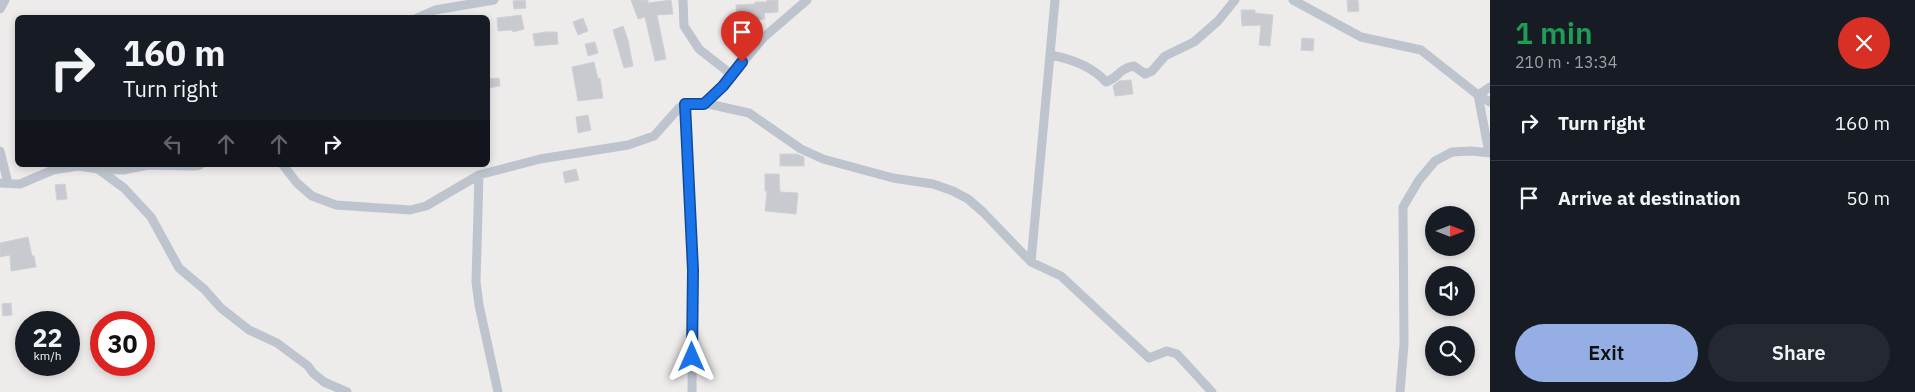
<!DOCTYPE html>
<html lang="en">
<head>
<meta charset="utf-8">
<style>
  :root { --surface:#171b24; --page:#242831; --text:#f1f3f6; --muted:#9ea1a6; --line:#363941; --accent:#95afe4 }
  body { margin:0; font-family:"IBM Plex Sans",sans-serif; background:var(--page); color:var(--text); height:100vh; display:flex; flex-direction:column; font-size:19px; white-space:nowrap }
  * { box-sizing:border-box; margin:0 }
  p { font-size:16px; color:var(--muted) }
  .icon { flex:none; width:28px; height:28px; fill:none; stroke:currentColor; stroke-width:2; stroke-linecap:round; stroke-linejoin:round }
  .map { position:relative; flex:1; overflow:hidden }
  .side { display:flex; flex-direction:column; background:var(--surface); width:425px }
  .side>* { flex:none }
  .banner { position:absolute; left:15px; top:15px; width:475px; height:152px; border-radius:8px; box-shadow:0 2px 8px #0003; background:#171b24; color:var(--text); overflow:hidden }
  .needle { width:32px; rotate:90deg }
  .tools { position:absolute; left:1425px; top:206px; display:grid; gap:10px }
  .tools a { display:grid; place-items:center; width:50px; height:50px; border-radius:50%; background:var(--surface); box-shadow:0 2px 8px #0003; font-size:25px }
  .speed { position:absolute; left:15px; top:311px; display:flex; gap:10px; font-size:25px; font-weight:700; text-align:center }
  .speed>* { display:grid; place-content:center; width:65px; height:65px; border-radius:50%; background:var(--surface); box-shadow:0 2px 8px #0003; line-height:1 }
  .speed small { font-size:12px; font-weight:400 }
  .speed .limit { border:8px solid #d22; background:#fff; color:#111 }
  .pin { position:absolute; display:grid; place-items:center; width:42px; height:42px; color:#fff; margin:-51px -21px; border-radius:50% 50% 50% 0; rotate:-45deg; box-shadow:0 0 5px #0007 }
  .pin .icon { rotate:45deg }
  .me { position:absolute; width:55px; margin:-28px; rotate:0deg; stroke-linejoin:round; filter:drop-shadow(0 0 4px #0008) }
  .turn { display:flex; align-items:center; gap:18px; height:105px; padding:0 25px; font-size:22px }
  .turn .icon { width:65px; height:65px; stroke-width:2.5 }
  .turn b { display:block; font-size:35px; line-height:42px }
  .lanes { display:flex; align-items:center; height:48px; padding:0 25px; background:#0003; justify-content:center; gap:25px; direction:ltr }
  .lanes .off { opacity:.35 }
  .round { display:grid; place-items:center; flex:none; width:52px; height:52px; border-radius:26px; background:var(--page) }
  .headline { display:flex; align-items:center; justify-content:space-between; height:85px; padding:0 25px }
  h1 { font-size:30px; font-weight:600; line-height:38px; color:#1e9e55 }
  .action { display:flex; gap:10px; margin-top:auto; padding:10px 25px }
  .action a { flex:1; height:58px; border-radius:30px; background:var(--accent); color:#111; font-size:20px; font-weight:600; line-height:58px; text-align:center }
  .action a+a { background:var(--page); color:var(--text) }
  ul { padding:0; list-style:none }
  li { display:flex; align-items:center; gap:15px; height:75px; padding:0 25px; border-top:1px solid var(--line) }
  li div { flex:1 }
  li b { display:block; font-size:19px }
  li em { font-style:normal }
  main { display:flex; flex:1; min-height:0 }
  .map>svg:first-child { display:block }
  .building { fill:#c8cad0; stroke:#cfd1d7 }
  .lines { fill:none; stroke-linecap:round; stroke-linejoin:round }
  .street { stroke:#bdc4cd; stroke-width:9 }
  .route-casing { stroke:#114b97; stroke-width:12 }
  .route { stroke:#1a73e8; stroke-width:9 }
</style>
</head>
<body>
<main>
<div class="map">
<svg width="1490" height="392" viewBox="0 0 1490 392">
  <rect width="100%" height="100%" fill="#eeebeb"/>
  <path class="building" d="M525 0 526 8 514 9 513 1Z
    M631 0H648V3L671 0 673 14 657 15 666 59 655 61 645 17 638 19Z
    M767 0H778V12L764 13 765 19 737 21 736 5 755 4V2H767Z
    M1347 0H1358L1359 11 1348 12Z
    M1241 10H1255V13L1273 15 1270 46 1259 45 1261 25 1242 26Z
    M521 15 524 29 513 32 512 30 498 31 497 18Z
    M583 18 588 31 578 35 573 22Z
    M623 26 628 40 633 66 624 68 613 30Z
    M545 32H557L558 44 535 46 533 34Z
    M1302 38 1314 39 1313 51 1301 50Z
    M595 42 598 53 588 56 585 44Z
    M594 62 598 79 600 78 603 98 578 101 572 67Z
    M499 78 500 86 488 88V79Z
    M1131 80 1133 94 1115 96 1113 86 1119 81Z
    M588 115 591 130 578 133 576 117Z
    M780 154H797L804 157V166H780Z
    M576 169 579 180 565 183 563 172Z
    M765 174H779L780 192 798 193 796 214 765 211 767 191H765Z
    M65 184 67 199 57 200 55 185Z
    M28 237 32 256H34L36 267 11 271 10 255 0 257V243Z
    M11 303 12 315 3 316 2 304Z"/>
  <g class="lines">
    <path class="street" d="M683 0 684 26 699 49 732 75
      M1293 0 1361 37 1421 50 1478 95 1490 102
      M0 9 5 0
      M417 18 435 10 494 0
      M1051 55C1071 59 1092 66 1106 82 1120 77 1118 69 1134 66L1145 74 1152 71 1165 56 1194 42 1218 21 1235 0
      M1478 95 1489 153
      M1478 95 1490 87
      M704 103 723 86 764 37 807 0
      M685 104 693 270 692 392
      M0 151 8 183
      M148 165 194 166 200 165
      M283 165 297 183 312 196 336 205 410 210 426 206 479 175 540 159 628 145 654 136 679 108 685 104 704 103 749 113 801 149 823 159 893 178 933 184 953 191 968 199 983 212 1031 262 1061 276 1149 358 1167 351 1177 354 1212 392
      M98 169 124 188 151 217 179 268 204 289 221 308 249 330 277 343 308 366 313 373 324 382 347 392
      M479 175 476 282 479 305 498 392
      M0 183 20 184 53 170 78 166 98 169 123 170 148 165
      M1031 262 1055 0
      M1400 392 1404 344 1403 207 1419 180 1435 161 1452 152 1471 151 1490 153"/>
  </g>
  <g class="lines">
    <g class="route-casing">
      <path id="route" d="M692 357 693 270 685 104H704L723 86 742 62"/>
    </g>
    <use href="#route" class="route"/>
  </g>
</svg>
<div class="tools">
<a><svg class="needle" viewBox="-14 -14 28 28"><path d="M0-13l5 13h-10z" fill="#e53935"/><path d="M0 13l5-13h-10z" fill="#9ea1a6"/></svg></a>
<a><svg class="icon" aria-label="sound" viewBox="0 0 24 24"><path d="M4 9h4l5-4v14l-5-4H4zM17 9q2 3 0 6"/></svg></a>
<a><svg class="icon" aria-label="search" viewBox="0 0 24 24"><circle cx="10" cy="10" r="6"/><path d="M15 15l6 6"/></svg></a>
</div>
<div class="speed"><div>22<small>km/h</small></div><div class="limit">30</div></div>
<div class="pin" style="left:742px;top:62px;background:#d93025"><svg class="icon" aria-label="arrive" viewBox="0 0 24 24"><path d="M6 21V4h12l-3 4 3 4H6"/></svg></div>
<svg class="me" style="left:692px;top:357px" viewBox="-20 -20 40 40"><path d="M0-17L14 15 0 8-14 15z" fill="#1a73e8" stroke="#fff" stroke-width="4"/></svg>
<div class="banner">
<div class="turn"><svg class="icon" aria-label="right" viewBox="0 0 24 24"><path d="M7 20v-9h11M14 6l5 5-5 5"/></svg><div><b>160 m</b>Turn right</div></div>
<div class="lanes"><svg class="icon off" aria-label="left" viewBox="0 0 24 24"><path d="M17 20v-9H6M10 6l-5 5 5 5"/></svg><svg class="icon off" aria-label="ahead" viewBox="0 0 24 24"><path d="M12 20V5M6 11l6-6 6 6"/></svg><svg class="icon off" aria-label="ahead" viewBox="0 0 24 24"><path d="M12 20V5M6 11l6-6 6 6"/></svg><svg class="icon" aria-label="right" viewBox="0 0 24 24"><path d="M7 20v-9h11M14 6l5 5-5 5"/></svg></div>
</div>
</div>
<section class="side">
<div class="headline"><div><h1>1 min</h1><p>210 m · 13:34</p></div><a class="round" style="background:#d93025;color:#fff"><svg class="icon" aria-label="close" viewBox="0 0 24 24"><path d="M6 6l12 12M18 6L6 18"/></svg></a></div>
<ul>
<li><svg class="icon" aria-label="right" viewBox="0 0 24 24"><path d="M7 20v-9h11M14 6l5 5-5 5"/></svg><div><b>Turn right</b></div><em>160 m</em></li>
<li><svg class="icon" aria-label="arrive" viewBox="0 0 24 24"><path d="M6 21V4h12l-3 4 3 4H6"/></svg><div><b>Arrive at destination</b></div><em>50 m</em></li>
</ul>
<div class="action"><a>Exit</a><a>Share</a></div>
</section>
</main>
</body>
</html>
